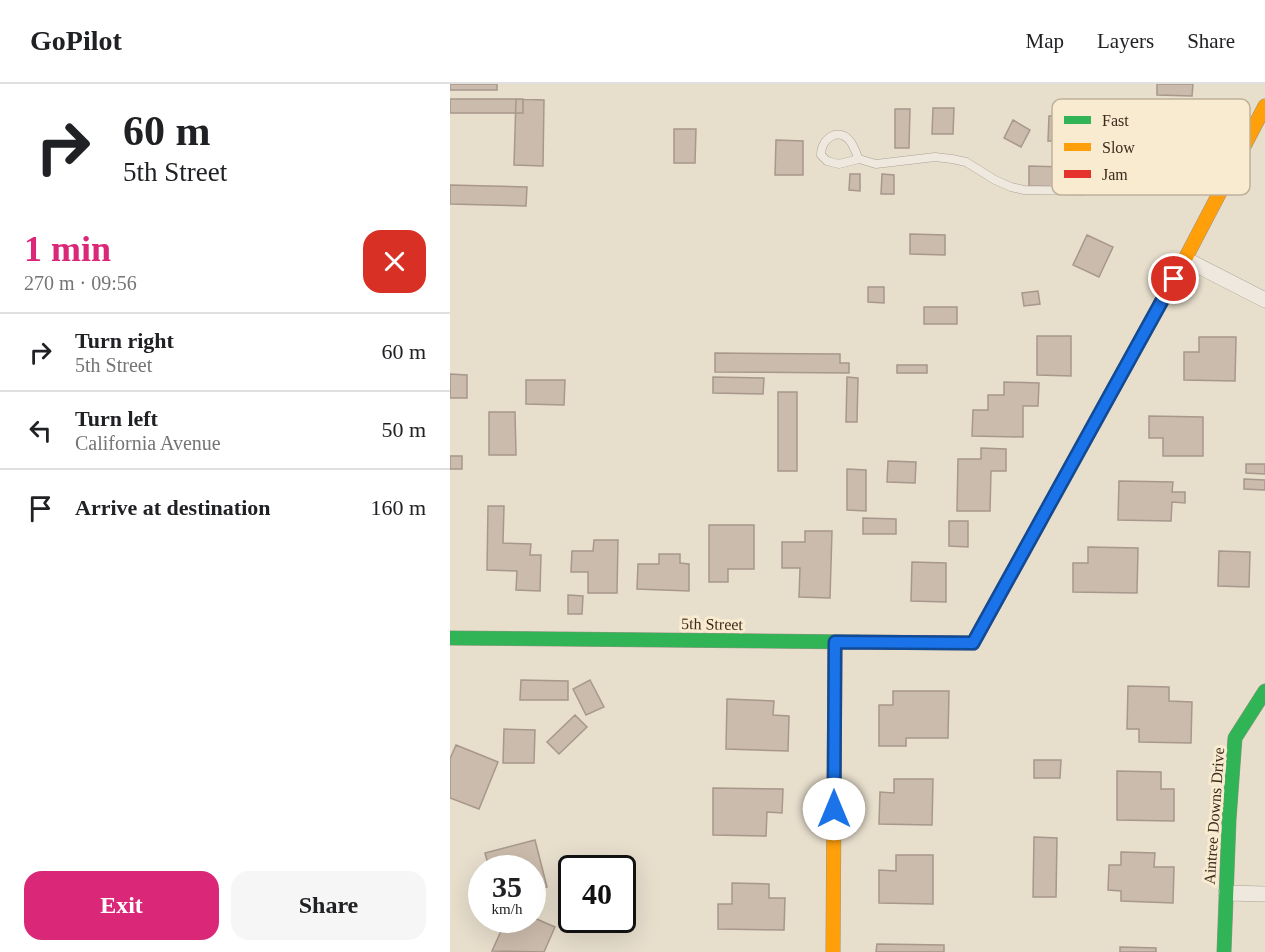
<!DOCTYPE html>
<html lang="en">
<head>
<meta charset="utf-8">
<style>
  :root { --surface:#fff; --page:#f6f6f6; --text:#202124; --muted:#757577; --line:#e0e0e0; --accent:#db2777 }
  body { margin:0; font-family:Georgia,serif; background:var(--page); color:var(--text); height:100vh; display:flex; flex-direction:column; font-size:22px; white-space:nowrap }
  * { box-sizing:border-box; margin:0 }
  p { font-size:20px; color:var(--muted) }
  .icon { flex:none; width:33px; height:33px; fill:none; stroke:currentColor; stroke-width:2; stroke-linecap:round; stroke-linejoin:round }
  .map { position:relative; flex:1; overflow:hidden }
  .sheet { display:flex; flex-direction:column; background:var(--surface); width:450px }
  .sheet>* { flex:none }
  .top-card { background:#fff; color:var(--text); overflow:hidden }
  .speed { position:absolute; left:18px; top:771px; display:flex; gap:12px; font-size:30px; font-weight:700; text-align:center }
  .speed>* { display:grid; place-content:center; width:78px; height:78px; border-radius:50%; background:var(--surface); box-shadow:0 6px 24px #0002; line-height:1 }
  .speed small { font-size:15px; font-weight:400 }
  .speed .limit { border:3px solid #111; border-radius:9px; background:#fff; color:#111 }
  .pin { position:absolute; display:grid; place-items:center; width:51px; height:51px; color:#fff; margin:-26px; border:3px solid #fff; border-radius:50%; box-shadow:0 2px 6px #0007 }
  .me { position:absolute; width:66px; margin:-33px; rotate:0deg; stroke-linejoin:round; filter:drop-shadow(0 0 4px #0008) }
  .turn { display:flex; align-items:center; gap:21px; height:126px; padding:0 24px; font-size:27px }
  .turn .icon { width:78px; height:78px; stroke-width:2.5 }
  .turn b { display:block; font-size:42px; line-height:51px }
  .round { display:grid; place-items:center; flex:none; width:63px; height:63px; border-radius:18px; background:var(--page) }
  .head { display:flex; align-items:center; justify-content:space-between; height:102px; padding:0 24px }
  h1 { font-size:36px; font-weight:700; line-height:45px; color:var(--accent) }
  .action { display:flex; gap:12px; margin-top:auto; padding:12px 24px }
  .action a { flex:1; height:69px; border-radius:18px; background:var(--accent); color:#fff; font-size:24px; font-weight:700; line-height:69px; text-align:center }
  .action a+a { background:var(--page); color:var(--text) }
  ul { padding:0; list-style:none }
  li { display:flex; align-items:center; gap:18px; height:78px; padding:0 24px; border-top:2px solid var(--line) }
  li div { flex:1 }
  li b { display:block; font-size:22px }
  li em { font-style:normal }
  header { display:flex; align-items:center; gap:36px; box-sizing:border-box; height:84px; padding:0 30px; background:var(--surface); border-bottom:2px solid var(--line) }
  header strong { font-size:28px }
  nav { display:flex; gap:33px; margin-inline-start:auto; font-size:21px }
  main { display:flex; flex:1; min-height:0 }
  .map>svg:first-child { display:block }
  .building { fill:#cbbbac; stroke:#a7988b; stroke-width:1.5 }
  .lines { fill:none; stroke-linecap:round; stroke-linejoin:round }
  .lane-casing { stroke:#aca295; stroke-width:9 }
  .street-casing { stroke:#aca295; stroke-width:16 }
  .fast-casing { stroke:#9c9285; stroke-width:15 }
  .slow-casing { stroke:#9c9285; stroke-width:15 }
  .jam-casing { stroke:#9c9285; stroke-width:15 }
  .lane { stroke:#efe8de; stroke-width:8 }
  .street { stroke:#efe8de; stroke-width:15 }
  .fast { stroke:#30b455; stroke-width:14 }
  .slow { stroke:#ff9f0a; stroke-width:14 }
  .jam { stroke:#e5322d; stroke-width:14 }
  .route-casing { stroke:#114b97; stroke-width:15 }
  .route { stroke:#1a73e8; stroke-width:10 }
  .labels { text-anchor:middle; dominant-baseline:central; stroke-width:6; stroke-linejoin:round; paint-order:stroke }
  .street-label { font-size:16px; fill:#3c2a1c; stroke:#f9ebd0 }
  .key { fill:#f9ebd0; stroke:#c0b19a; stroke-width:1.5 }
  .key-label { font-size:16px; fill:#3c2a1c }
</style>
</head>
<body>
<header>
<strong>GoPilot</strong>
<nav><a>Map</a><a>Layers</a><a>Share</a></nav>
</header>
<main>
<section class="sheet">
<div class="top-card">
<div class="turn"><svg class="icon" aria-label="right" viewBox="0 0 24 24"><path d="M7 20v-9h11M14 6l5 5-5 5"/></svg><div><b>60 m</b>5th Street</div></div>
</div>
<div class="head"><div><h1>1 min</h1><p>270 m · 09:56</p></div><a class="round" style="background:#d93025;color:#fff"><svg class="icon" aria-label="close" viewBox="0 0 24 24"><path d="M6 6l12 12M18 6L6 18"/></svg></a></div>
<ul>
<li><svg class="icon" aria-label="right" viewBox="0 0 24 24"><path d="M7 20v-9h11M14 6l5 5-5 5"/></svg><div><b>Turn right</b><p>5th Street</p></div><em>60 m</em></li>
<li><svg class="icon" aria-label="left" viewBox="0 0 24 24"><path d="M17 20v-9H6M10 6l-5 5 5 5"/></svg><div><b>Turn left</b><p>California Avenue</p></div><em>50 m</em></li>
<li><svg class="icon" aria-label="arrive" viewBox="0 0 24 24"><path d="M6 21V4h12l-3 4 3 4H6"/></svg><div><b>Arrive at destination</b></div><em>160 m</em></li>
</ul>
<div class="action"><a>Exit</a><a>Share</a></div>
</section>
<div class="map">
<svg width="815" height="868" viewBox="0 0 815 868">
  <rect width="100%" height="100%" fill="#e7decc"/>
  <path class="building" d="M0 0H47V6H0Z
    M707 0H743L742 12 707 11Z
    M0 15H73V29H0Z
    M66 15 94 16 93 82 64 81Z
    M483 24H504L503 50H482Z
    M445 25H460L459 64H445Z
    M599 32 656 33V87H614V103L579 102V82L614 83 615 57H598Z
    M563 36 580 46 571 63 554 54Z
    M224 45H246L245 79H224Z
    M326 56 353 57V91H325Z
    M400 90H410V107L399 106Z
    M432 90 444 91V110H431Z
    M0 101 77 103 76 122 0 120Z
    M460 150 495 151V171L460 170Z
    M637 151 663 163 649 193 623 181Z
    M418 203H434V219L418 218Z
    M588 207 590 220 574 222 572 209Z
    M474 223H507V240H474Z
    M587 252H621V292L587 291Z
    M749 253H786L785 297 734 296V268H749Z
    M265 269 390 270V279H399V289L265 288Z
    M447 281H477V289H447Z
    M0 290 17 291V314H0Z
    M263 293 314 294 313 310 263 309Z
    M397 293 408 294 407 338H396Z
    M76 296H115L114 321 76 320Z
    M554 298 589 299 588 322H573V353L522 352 523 326H538V311H554Z
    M328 308H347V387H328Z
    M39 328H65L66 371H39Z
    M699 332 753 333V372H713V354H699Z
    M531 364 556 365V387H541L540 427H507L508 375H531Z
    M0 372H12V385H0Z
    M438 377 466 378 465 399 437 398Z
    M796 380H815V390L796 389Z
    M397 385 416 386V427L397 426Z
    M794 395 815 396V406L794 405Z
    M669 397 723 398 722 408H735V419L722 418 721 437 668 436Z
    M38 422H54L53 459 81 460 80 471H91L90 507 66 506 67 487 37 486Z
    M413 434 446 435V450H413Z
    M499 437H518V463L499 462Z
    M259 441H304V485H278V498H259Z
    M355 447H382L380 514 349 513 350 484H332V458H355Z
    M144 456H168L167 509H138V488H121L122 467H143Z
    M638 463 688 464 687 509 623 508V479H638Z
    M769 467 800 468 799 503 768 502Z
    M209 470H230V479L239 480V507L187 505 188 480H209Z
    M462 478 496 479V518L461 517Z
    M118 511 133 512 132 530H118Z
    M71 596 118 597V616H70Z
    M140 596 154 623 136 631 123 605Z
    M678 602 719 603V617L742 618 741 659 689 658V645H677Z
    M443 607H499L498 654H456V662H429V621H443Z
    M277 615 324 617 323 631 339 632 338 667 276 665Z
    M125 631 137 643 109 670 97 658Z
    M54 645 85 646 84 679H53Z
    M6 661 48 678 29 725 0 714V675Z
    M584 676H611L610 694H584Z
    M667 687 711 688V705H724V737L667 736Z
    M444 695H483L482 741 429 740 430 708 444 709Z
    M263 704 333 705 332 729 317 728 316 752 263 751Z
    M584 753 607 754 606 813H583Z
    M85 756 97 803 82 806V784H39L35 769Z
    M671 768 705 769 704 783H724L723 819 671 817V807L658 806 659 781H671Z
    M446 771H483V820L429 819V786L446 787Z
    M282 799 319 800V814H335L334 846 268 845V820H282Z
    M82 833 105 843 94 868 42 867 56 836H82Z
    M427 860 494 861V868H426Z
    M670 863 706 864V868H670Z"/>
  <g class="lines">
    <g class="lane-casing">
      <path id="lane" d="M409 75C406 70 404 62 400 57 389 43 371 54 371 71L377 77 389 80 409 75 426 80 485 73 502 75 516 78 545 96 561 103 574 106 633 107 680 94 731 97 770 108"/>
    </g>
    <g class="street-casing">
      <path id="street" d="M735 175 815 216
        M776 809 815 810"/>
    </g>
    <g class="fast-casing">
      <path id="fast" d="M0 554 407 558
        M774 868 779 736 785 654 815 607"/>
    </g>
    <g class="slow-casing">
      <path id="slow" d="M591 436 735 175 815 22
        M383 868 385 558"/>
    </g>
    <g class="jam-casing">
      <path id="jam" d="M407 558 523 559 591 436"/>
    </g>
    <use href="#lane" class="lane"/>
    <use href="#street" class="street"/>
    <use href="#fast" class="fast"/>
    <use href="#slow" class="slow"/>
    <use href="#jam" class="jam"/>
  </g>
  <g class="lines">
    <g class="route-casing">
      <path id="route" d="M384 725 385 558 523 559 724 195"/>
    </g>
    <use href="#route" class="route"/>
  </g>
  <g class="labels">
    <g class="street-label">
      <text transform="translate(262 540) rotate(1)">5th Street</text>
      <text transform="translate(764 732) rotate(-86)">Aintree Downs Drive</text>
    </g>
  </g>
  <rect x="602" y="15" width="198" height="96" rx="9" class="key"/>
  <rect x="614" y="32" width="27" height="8" fill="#30b455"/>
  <rect x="614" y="59" width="27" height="8" fill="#ff9f0a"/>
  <rect x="614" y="86" width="27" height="8" fill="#e5322d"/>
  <g class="key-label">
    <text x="652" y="42">Fast</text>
    <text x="652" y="69">Slow</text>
    <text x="652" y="96">Jam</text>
  </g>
</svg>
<div class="speed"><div>35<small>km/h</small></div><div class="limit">40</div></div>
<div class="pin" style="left:724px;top:195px;background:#d93025"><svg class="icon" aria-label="arrive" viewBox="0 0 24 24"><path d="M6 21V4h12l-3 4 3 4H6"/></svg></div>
<svg class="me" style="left:384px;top:725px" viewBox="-20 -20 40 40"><circle r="19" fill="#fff"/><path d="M0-13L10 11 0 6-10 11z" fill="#1a73e8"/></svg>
</div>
</main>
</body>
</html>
